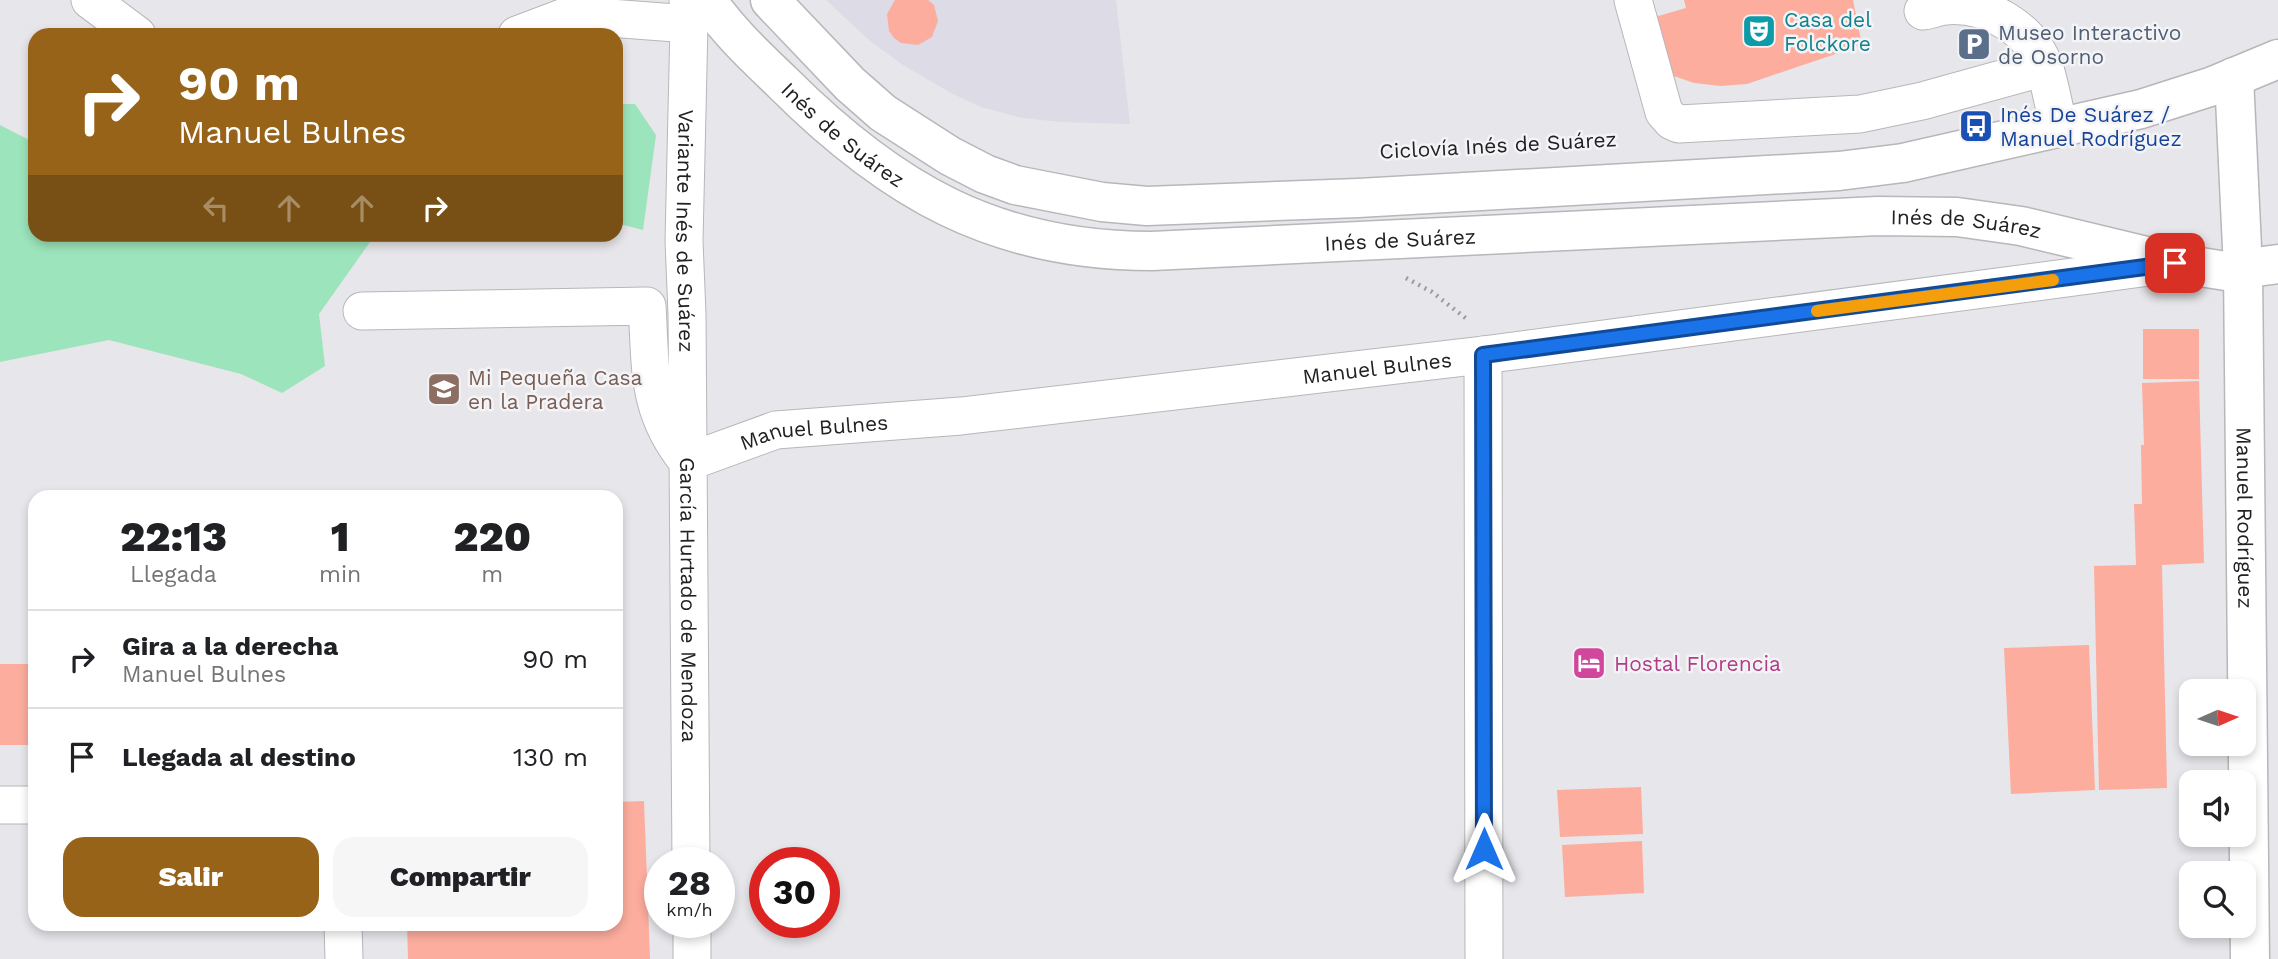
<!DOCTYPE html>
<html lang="es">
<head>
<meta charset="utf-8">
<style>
  :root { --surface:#fff; --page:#f6f6f6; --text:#202124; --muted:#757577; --line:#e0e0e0; --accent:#976319 }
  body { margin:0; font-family:"Work Sans",sans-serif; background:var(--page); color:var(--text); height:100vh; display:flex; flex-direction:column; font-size:26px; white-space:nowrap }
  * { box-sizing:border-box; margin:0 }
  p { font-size:23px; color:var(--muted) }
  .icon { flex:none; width:38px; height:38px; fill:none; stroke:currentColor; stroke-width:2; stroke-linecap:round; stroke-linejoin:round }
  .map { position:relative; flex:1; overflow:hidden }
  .details { position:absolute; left:28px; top:490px; width:595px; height:441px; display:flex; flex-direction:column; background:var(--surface); border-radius:21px; box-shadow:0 4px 10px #0003 }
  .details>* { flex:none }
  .top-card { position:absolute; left:28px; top:28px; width:595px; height:214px; border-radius:21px; box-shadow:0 4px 10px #0003; background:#976319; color:#fff; overflow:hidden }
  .needle { width:46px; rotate:87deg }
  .controls { position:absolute; left:2179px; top:679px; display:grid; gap:14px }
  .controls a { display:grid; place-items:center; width:77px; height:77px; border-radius:14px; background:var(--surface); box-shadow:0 4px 10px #0003; font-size:35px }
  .speed { position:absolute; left:644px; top:847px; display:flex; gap:14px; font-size:35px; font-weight:700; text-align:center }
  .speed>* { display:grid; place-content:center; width:91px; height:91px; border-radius:50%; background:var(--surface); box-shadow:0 4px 10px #0003; line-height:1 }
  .speed small { font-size:18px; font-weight:400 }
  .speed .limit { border:10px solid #d22; background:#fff; color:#111 }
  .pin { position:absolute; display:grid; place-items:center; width:60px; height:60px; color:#fff; margin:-30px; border-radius:14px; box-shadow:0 4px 10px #0006 }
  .me { position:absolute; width:77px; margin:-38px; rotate:0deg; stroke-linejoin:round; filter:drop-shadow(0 0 5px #0008) }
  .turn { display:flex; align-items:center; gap:24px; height:147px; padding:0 35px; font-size:32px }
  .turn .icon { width:91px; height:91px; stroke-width:2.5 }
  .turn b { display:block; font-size:49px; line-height:60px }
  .lanes { display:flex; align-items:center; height:66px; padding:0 35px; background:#0003; justify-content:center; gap:35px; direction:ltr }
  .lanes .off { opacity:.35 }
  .eta { display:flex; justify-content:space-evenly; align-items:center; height:119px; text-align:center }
  .eta b { font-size:42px; font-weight:800; line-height:49px }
  .button { display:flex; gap:14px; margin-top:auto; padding:14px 35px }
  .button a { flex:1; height:80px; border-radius:21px; background:var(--accent); color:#fff; font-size:28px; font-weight:800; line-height:80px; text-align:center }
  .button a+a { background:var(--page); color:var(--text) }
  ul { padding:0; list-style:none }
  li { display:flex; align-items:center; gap:21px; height:98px; padding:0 35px; border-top:2px solid var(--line) }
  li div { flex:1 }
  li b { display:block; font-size:26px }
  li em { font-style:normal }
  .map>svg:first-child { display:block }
  .built { fill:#dcdbe6 }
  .green { fill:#9ce4bb }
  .building { fill:#fcad9e }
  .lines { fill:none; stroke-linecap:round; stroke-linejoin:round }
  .minor-casing { stroke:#b7b7ba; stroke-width:39 }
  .major-casing { stroke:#b7b7ba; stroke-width:41 }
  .path { stroke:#9d9ca0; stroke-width:4.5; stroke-dasharray:2 5; stroke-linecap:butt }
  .minor { stroke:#fff; stroke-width:37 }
  .major { stroke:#fff; stroke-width:38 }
  .route-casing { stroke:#114b97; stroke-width:18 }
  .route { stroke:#1a73e8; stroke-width:12 }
  .slow { stroke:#f59e0b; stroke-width:12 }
  .labels { text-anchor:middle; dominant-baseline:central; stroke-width:5; stroke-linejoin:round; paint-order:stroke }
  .culture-label { font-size:21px; fill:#0d838f; stroke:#f4f4f7; text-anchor:start }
  .service-label { font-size:21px; fill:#4e5e75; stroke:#f4f4f7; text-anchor:start }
  .transit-label { font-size:21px; fill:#164399; stroke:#f4f4f7; text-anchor:start }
  .street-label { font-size:21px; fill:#212022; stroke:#f4f4f7 }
  .education-label { font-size:21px; fill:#785e54; stroke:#f4f4f7; text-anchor:start }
  .hotel-label { font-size:21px; fill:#b23c85; stroke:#f4f4f7; text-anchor:start }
</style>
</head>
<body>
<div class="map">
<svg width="2278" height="959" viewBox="0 0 2278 959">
  <rect width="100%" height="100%" fill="#e7e6ea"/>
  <path class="built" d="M826 0H1116L1130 124 1062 122 1022 118 981 107 951 93 903 65 870 41Z"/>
  <path class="green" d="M616 104H635L656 135 643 230 616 223Z
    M0 125 35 143V234L375 235 319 314 325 366 282 393 241 374 109 340 0 362Z"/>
  <path class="building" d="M895 0H928L934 5 938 21 932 37 918 45 901 43 894 38 889 31 887 14Z
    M1684 0H1853L1862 45 1747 84 1721 86 1694 83 1671 75 1655 17 1686 8Z
    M2143 329H2199V379H2143Z
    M2199 381 2204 563 2162 565 2167 788 2099 790 2094 566 2136 565 2134 504H2142L2141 445H2144L2142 383Z
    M2089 645 2095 790 2011 794 2004 648Z
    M0 664H35V745H0Z
    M1641 787 1643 834 1560 837 1557 790Z
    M644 801 650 959H408L407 924H616V802Z
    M1642 841 1644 893 1565 897 1562 845Z"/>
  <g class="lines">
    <g class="minor-casing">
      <g id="minor">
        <path d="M90 0 137 35"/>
        <path id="s1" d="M688 0 689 24 684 241 687 314 691 863"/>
        <path d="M1633 0 1664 112 1672 121 1679 124 1860 114 1922 101 2045 67"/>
        <path d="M1923 11C1930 10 1938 7 1945 6 1986 2 2032 28 2045 69 2051 88 2054 108 2059 128"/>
        <path d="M517 35 570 15 689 24"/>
        <path d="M362 311 647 306C651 368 646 411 688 462"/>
        <path d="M1483 355 1484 959"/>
        <path id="s2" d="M688 462 776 430 961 416 1483 355 2172 264"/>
        <path d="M0 805H35"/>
        <path d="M692 922V959"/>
        <path d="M343 924 344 959"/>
      </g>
    </g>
    <g class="major-casing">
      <g id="major">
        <path id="s3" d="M707 0C728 31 755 56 782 82 891 191 995 251 1152 251L1878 216 1957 217 2021 226 2175 263 2226 271 2278 264"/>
        <path d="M770 0 850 84 883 113 950 156 985 174 1015 185 1102 202 1147 206 1358 198 1839 171 1903 163 2141 109 2213 86 2278 59"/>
        <path id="s4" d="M2234 77 2243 269 2250 959"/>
      </g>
    </g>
    <path class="path" d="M1406 278 1432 292 1468 320"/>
    <use href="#minor" class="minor"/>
    <use href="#major" class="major"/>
  </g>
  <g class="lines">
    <g class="route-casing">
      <path id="route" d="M1484 849 1483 355 2175 263"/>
    </g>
    <use href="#route" class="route"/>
    <path class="slow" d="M1817 311 2053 280"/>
  </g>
  <defs>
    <g id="theatre-square" transform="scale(1.75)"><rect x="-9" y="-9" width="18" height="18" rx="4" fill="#0f9aa8" stroke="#f4f4f7"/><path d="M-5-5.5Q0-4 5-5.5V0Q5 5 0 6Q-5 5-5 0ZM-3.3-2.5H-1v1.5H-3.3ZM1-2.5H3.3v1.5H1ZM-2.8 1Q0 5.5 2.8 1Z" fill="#fff"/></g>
    <g id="parking-square" transform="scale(1.75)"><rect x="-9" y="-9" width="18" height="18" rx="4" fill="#5c6f8a" stroke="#f4f4f7"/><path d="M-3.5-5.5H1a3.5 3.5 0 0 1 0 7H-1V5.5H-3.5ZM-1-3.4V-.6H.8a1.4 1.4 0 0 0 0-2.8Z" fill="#fff"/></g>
    <g id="bus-square" transform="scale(1.75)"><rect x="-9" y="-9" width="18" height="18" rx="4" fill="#1a4fb4" stroke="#f4f4f7"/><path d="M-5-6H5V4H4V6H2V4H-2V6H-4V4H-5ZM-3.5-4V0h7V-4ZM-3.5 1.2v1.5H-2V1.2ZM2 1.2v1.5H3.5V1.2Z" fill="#fff"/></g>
    <g id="school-square" transform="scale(1.75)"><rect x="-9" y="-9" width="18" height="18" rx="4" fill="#8d6e63" stroke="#f4f4f7"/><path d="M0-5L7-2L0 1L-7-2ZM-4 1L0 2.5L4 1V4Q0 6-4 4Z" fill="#fff"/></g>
    <g id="hotel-square" transform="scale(1.75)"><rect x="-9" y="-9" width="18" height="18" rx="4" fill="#d1479c" stroke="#f4f4f7"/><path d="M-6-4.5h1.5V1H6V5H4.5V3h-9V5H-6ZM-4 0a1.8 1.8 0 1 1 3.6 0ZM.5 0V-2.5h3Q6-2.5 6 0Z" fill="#fff"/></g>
  </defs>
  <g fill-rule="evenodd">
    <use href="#theatre-square" x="1759" y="31"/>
    <use href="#parking-square" x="1974" y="44"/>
    <use href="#bus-square" x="1976" y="126"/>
    <use href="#school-square" x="444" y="389"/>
    <use href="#hotel-square" x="1589" y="663"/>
  </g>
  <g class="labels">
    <g class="culture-label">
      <text x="1784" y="19">Casa del<tspan x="1784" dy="24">Folckore</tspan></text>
    </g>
    <g class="service-label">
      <text x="1998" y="32">Museo Interactivo<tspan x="1998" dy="24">de Osorno</tspan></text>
    </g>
    <g class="transit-label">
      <text x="2000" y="114">Inés De Suárez /<tspan x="2000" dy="24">Manuel Rodríguez</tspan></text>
    </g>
    <g class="street-label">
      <text stroke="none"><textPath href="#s3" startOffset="192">Inés de Suárez</textPath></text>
      <text transform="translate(1498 145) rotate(-3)">Ciclovía Inés de Suárez</text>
      <text stroke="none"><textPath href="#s3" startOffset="1346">Inés de Suárez</textPath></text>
      <text stroke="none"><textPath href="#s1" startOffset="231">Variante Inés de Suárez</textPath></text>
      <text stroke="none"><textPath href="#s3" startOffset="779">Inés de Suárez</textPath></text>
      <text stroke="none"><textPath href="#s2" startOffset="698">Manuel Bulnes</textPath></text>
      <text stroke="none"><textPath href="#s2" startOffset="131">Manuel Bulnes</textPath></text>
      <text stroke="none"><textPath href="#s4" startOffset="441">Manuel Rodríguez</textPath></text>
      <text stroke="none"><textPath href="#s1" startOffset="600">García Hurtado de Mendoza</textPath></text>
    </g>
    <g class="education-label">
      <text x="468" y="377">Mi Pequeña Casa<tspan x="468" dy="24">en la Pradera</tspan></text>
    </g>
    <g class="hotel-label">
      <text x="1614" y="663">Hostal Florencia</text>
    </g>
  </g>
</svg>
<div class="controls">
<a><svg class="needle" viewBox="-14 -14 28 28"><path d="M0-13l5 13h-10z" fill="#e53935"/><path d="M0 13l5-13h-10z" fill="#757577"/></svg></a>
<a><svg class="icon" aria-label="sound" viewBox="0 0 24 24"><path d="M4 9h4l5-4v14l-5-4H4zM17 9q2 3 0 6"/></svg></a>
<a><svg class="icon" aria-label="search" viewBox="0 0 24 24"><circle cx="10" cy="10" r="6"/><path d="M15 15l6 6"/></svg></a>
</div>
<div class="speed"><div>28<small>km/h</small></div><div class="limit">30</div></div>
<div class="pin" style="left:2175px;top:263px;background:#d93025"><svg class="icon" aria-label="arrive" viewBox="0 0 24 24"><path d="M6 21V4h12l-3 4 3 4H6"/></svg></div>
<svg class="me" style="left:1484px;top:849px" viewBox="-20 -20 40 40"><path d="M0-17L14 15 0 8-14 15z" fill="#1a73e8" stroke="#fff" stroke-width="4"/></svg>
<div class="top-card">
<div class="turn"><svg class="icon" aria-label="right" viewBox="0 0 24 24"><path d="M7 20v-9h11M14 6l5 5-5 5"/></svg><div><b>90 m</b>Manuel Bulnes</div></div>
<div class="lanes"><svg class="icon off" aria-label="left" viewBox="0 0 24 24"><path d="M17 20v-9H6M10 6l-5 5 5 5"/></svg><svg class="icon off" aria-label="ahead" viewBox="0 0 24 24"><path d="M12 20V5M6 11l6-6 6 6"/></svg><svg class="icon off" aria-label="ahead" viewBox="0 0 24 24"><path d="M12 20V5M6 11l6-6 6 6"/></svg><svg class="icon" aria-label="right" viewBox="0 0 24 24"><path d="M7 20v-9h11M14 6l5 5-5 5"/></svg></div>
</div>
<section class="details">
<div class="eta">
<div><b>22:13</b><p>Llegada</p></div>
<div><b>1</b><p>min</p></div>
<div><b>220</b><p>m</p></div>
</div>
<ul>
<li><svg class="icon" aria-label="right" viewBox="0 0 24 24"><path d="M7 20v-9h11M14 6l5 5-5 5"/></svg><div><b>Gira a la derecha</b><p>Manuel Bulnes</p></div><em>90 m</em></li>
<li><svg class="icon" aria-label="arrive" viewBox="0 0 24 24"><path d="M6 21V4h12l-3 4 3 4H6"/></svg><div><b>Llegada al destino</b></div><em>130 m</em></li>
</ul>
<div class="button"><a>Salir</a><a>Compartir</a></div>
</section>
</div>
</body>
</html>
